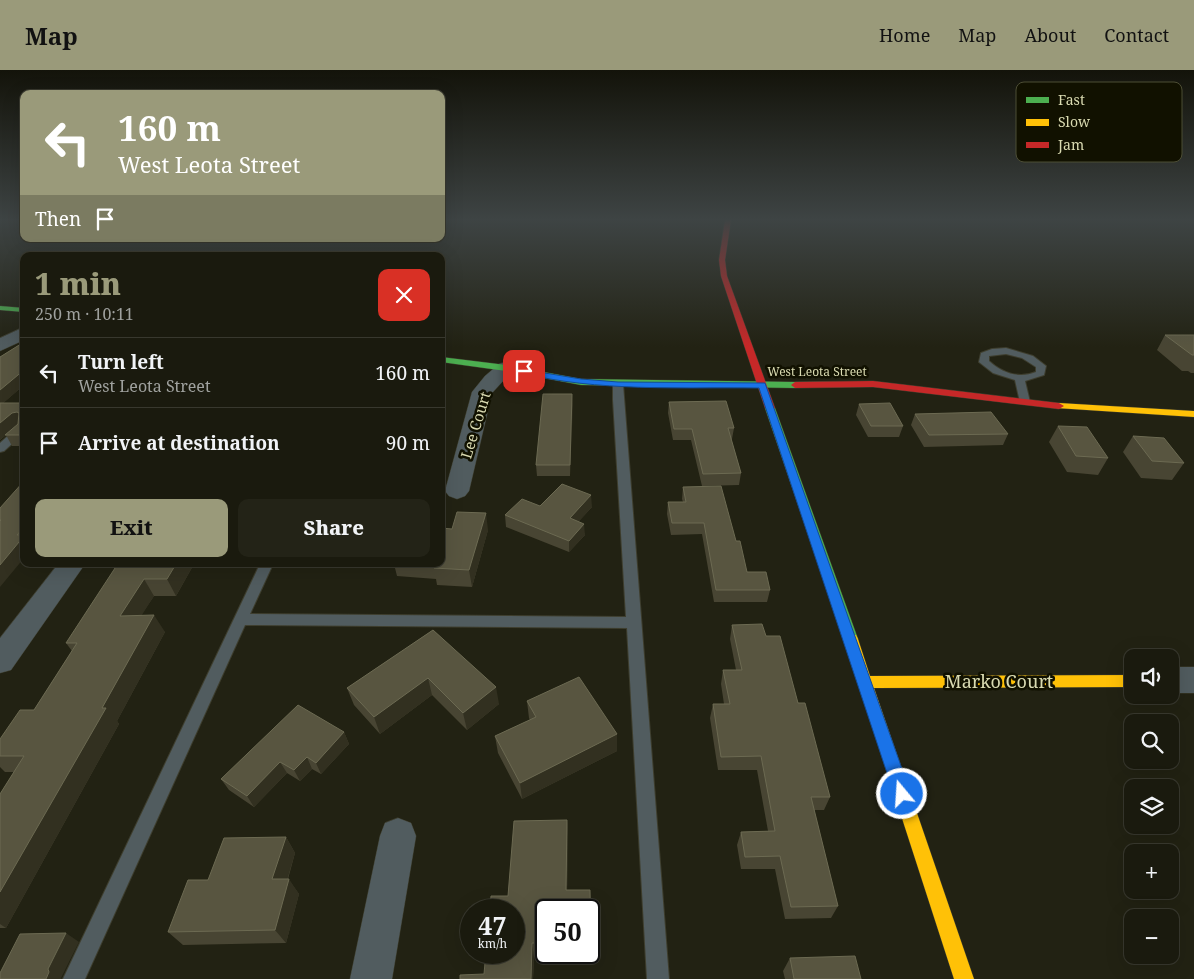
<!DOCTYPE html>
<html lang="en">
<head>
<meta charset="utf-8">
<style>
  :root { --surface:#1a1a0e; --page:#232317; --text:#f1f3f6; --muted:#9fa19e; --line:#38382e; --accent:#9a9a7a }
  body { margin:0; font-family:"Noto Serif",serif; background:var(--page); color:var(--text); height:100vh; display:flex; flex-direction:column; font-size:19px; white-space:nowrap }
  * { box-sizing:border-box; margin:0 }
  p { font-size:16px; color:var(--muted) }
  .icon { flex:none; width:28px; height:28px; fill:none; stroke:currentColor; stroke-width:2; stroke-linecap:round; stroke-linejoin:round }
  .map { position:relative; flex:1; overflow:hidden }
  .details { position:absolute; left:20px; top:182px; width:425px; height:315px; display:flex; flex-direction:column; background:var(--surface); border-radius:10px; box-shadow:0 5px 20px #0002,0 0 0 1px var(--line) }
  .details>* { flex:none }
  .hud { position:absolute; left:20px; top:20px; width:425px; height:152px; border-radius:10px; box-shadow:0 5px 20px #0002,0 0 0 1px var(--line); background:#9a9a7a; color:#fff; overflow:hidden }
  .controls { position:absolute; left:1124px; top:579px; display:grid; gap:10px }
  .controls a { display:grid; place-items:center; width:55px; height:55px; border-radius:10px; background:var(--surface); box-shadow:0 5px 20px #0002,0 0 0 1px var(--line); font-size:25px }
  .speed { position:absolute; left:460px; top:829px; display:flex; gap:10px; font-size:25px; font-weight:700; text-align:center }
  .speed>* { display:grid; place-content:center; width:65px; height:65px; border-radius:50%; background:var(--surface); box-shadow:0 5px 20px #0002,0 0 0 1px var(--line); line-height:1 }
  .speed small { font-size:12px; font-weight:400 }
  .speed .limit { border:2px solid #111; border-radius:8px; background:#fff; color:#111 }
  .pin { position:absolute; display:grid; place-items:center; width:42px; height:42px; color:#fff; margin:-21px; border-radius:10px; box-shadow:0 2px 8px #0006 }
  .me { position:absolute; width:55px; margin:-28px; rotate:342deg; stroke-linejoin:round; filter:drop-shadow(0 0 4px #0008) }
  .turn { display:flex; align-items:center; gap:18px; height:105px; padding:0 15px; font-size:22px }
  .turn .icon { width:65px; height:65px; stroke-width:2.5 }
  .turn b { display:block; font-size:35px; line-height:42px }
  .then { display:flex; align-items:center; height:48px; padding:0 15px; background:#0003; gap:10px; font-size:19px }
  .round { display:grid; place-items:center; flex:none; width:52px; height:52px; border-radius:10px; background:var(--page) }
  .headline { display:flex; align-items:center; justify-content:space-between; height:85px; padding:0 15px }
  h1 { font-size:30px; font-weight:800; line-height:38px; color:var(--accent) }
  .button { display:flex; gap:10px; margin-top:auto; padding:10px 15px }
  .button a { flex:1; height:58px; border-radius:10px; background:var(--accent); color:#111; font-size:20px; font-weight:800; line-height:58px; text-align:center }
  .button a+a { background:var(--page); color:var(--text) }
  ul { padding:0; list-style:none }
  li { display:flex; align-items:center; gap:15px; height:70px; padding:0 15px; border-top:1px solid var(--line) }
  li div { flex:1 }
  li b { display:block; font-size:19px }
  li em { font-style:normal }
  header { display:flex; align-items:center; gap:30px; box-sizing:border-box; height:70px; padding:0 25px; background:var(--accent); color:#111 }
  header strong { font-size:24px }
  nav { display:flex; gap:28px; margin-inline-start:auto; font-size:18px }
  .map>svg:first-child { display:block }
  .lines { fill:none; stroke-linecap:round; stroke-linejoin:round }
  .lane-casing { stroke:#3e3e2e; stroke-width:2 }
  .street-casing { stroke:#3e3e2e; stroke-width:1 }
  .fast-casing { stroke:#3e3e2e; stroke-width:1 }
  .slow-casing { stroke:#3e3e2e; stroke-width:1 }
  .jam-casing { stroke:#3e3e2e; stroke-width:1 }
  .lane { fill:#515c5f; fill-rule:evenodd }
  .street { fill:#515c5f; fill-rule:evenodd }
  .fast { fill:#4caf50; fill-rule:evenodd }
  .slow { fill:#ffc107; fill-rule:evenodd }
  .jam { fill:#c62828; fill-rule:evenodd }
  .wall { fill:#484533; fill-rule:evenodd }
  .shaded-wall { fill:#323020 }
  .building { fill:#585540; stroke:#6c6a52 }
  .route { fill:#1a73e8; stroke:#114b97 }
  .labels { text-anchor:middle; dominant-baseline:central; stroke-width:5; stroke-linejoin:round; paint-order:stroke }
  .far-street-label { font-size:12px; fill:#dadbb1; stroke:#110 }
  .street-label { font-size:15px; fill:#dadbb1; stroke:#110 }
  .near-street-label { font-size:18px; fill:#dadbb1; stroke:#110 }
  .key { fill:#110; stroke:#4d4e35; stroke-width:1 }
  .key-label { font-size:14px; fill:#dadbb1 }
</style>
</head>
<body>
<header>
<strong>Map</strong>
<nav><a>Home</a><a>Map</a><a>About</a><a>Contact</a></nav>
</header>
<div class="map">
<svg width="1194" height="909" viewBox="0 0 1194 909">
  <rect width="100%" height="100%" fill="#222213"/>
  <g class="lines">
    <g class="lane-casing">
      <path id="lane" d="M1006 278 1033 286 1046 296 1044 305 1025 311 1030 332 1029 334H1021L1020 332 1015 310 993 303 979 292 981 283 992 279ZM1006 284 1022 288 1036 297V302C1019 309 1002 303 989 291V286Z
        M618 311 623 314 669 909H647L627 558 245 555 85 909H63L260 494H273L250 544 626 547 613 330V314Z
        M24 354V363L4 381 0 382V373L20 355Z"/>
    </g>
    <g class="street-casing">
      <path id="street" d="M24 257V270L0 281V268Z
        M506 292 513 294 515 298 492 323 469 421 465 426 457 429 449 426 445 421 472 322 485 306 499 294Z
        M58 494H85L11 600 0 603V568Z
        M1170 597H1194V623H1170Z
        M398 748 411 753 416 766 392 909H350L380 766 385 753Z"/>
    </g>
    <g class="fast-casing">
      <path id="fast" d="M0 236 24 238V242L0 240Z
        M441 287 506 295 581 309 795 312 799 315 795 318 581 315 506 301 441 292Z
        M770 335 775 338 858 569 856 573 851 574 846 573 844 569 765 338Z"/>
    </g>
    <g class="slow-casing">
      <path id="slow" d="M1059 333 1194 341V347L1056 338 1054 336Z
        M851 564 856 565 858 569 870 606 1132 605V617L874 618 974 909H954L844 569 846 565Z"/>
    </g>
    <g class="jam-casing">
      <path id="jam" d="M725 150H731L725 190 727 206 775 338 770 341 765 338 721 206 719 190Z
        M873 311 1059 333 1064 336 1059 339 873 317 795 318 791 315 795 312Z"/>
    </g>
    <use href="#lane" class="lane"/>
    <use href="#street" class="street"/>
    <use href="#fast" class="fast"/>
    <use href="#slow" class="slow"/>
    <use href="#jam" class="jam"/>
  </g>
  <path class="wall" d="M1165 265H1194V303H1191L1188 301H1182L1157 280Z
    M24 272V315L3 333H24V376H12L6 365 0 370V287Z
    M572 324 570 406H537L536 395Z
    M669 332 734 358 732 369H731L741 403 739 415 702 416 691 370H673L668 343Z
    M859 334 903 356 899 367H868L856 345Z
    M915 344 1008 364 1003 375 924 377 911 355Z
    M1058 356 1108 388 1098 405 1067 402 1049 372Z
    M1133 366 1184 393 1172 410 1141 408 1123 382Z
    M683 417 736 471 747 502 770 520 767 532H714L702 464 671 465 667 444 668 432H683L682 429Z
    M540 436 592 437 579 451 585 465 569 482 506 457 505 445Z
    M488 460 472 517 437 515 436 509 397 506 394 494H441Z
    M133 494H194L176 526H154L141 545 165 562 117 651 119 654 6 858H0V724L14 702H5L0 697V669L34 640 72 581 66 573Z
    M732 555 766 566 798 633 830 727 824 740H814L838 836 831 848 785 849 775 799H741L737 775 741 762 768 761 757 700H718L710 648 713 634H724L721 614 723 600H736L730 569Z
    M433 560 499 634 467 660 432 625 380 664 354 635 347 618Z
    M527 631 617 681 522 729 498 683 495 666 530 650 529 648Z
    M344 662 349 674 321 704 312 699 300 711 287 703 254 737 229 720 221 709Z
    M567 750 568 766 567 820H590L591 886 534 887 533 909H460L484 904ZM546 840H589V882H546Z
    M286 767 295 783 288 809 299 824 286 873 183 875 168 862 208 810Z
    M790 888 861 909H785L783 901Z"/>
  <path class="shaded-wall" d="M441 296 443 306 441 308Z
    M24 300V315L0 336V320Z
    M572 324 573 335 570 406V395Z
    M17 342 24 352 19 354 0 370V353L12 343Z
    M591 425 592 437 571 460 570 448Z
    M486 443 488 460 472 517 469 500Z
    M584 454 585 465 569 482V471Z
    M24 457V488L0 517V495L17 465Z
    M176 494H194L176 526 167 509Z
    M144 509 154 526 131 562 120 546Z
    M154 545 165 562 117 651 119 654 6 858 0 854V822Z
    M428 608 432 625 380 664 374 647Z
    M496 617 499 634 467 660 463 643Z
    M344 662 349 674 321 704 316 693Z
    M617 664V681L522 729 520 713Z
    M307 687 312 699 300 711 294 700Z
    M280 692 287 703 254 737 247 726Z
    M567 750 568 766 567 835 566 820Z
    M286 767 295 783 283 824 272 809Z
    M289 809 299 824 286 873 275 860Z
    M66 863 79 872 61 908 62 909H46L48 899Z
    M532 873 534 887 533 909H531Z"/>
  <path class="building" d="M1165 265H1194V285H1192Z
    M24 272V300L0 320V287Z
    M543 324H572L570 395H536Z
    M726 331 734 358H728L741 403 703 404 692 359H674L669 332Z
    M0 333H24V365H5L18 354 19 343 17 342 12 343 0 353Z
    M890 333 903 356H871L859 334Z
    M991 342 1008 364 929 365 915 344Z
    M1058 356 1087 357 1108 388 1076 386Z
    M1133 366 1164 368 1184 393 1152 391Z
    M24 411V457L17 465 24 464V466L0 495V451L1 450H0V438Z
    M562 414 591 425 570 448 584 454 569 471 505 445 522 429 540 436Z
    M721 416 736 471H740L747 502H766L770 520H716L704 453H672L668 432H686L683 417Z
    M457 442 486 443 469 500 434 498 435 494H441V458L452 459Z
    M133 494H176L167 509H144L120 546 154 545 102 638H106L0 822V724L24 686H0V669L20 640H34L77 573H66L117 495H133Z
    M762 554 766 566H780L798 633H805L830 727H811L838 836 791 837 780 786 745 787 741 762 775 761 761 686 721 687 713 634H730L723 600H742L732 555Z
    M433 560 496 617 463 643 428 608 374 647 347 618Z
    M579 607 617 664 520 713 495 666 536 647 527 631Z
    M298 635 344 662 316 693 307 687 294 700 280 692 247 726 221 709Z
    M567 750 566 820H590L591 872H589V840H546V873H532L531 909H460V905L484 904 486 882H514V840H490L491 826H508L514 751Z
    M286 767 272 809H289L275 860 168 862 188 810H208L224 768Z
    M66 863 48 899 49 902 46 909H0V903L20 864Z
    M855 886 861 909H794L790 888Z"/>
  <linearGradient id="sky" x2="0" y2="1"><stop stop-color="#13130a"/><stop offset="0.54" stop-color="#3e4444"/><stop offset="1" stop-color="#3e4444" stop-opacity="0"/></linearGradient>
  <rect width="1194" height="277" fill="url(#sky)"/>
  <path class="route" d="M521 299 581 309 618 312 765 313 911 724 908 729 902 731 897 729 894 724 759 318C679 317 599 322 521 303Z"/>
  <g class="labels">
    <g class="far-street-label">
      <text x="817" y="301">West Leota Street</text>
    </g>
    <g class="street-label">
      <text transform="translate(475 355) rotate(-73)">Lee Court</text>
    </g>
    <g class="near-street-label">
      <text x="999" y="611">Marko Court</text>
    </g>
  </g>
  <rect x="1016" y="12" width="166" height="80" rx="8" class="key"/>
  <rect x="1026" y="27" width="23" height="6" fill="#4caf50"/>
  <rect x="1026" y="49" width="23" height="7" fill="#ffc107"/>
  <rect x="1026" y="72" width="23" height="6" fill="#c62828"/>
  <g class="key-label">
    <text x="1058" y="35">Fast</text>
    <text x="1058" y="57">Slow</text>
    <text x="1058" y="80">Jam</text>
  </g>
</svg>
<div class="controls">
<a><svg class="icon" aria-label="sound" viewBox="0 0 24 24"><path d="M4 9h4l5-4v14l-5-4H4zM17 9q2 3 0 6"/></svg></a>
<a><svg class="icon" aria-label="search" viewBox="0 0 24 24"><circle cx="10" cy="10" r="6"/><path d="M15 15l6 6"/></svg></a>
<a><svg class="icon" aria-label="layers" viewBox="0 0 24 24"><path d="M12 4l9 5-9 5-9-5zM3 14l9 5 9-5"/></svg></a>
<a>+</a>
<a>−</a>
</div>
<div class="speed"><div>47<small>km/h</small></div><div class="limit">50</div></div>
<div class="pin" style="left:524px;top:301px;background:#d93025"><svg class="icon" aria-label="arrive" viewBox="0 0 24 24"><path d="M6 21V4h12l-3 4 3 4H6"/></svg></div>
<svg class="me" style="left:902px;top:724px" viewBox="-20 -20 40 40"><circle r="17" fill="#1a73e8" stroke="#fff" stroke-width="3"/><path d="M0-11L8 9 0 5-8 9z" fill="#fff"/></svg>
<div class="hud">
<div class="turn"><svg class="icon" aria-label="left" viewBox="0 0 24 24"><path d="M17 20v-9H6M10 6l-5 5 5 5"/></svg><div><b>160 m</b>West Leota Street</div></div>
<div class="then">Then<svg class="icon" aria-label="arrive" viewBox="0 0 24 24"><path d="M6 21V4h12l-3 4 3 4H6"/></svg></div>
</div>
<section class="details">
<div class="headline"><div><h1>1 min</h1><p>250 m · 10:11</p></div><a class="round" style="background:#d93025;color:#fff"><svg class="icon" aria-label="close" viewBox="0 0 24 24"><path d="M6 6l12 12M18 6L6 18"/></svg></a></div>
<ul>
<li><svg class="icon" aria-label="left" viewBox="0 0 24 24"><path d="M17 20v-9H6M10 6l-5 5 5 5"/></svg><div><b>Turn left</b><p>West Leota Street</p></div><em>160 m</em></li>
<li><svg class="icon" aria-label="arrive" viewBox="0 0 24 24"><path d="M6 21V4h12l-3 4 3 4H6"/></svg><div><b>Arrive at destination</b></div><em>90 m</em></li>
</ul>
<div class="button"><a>Exit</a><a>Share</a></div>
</section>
</div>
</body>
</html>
